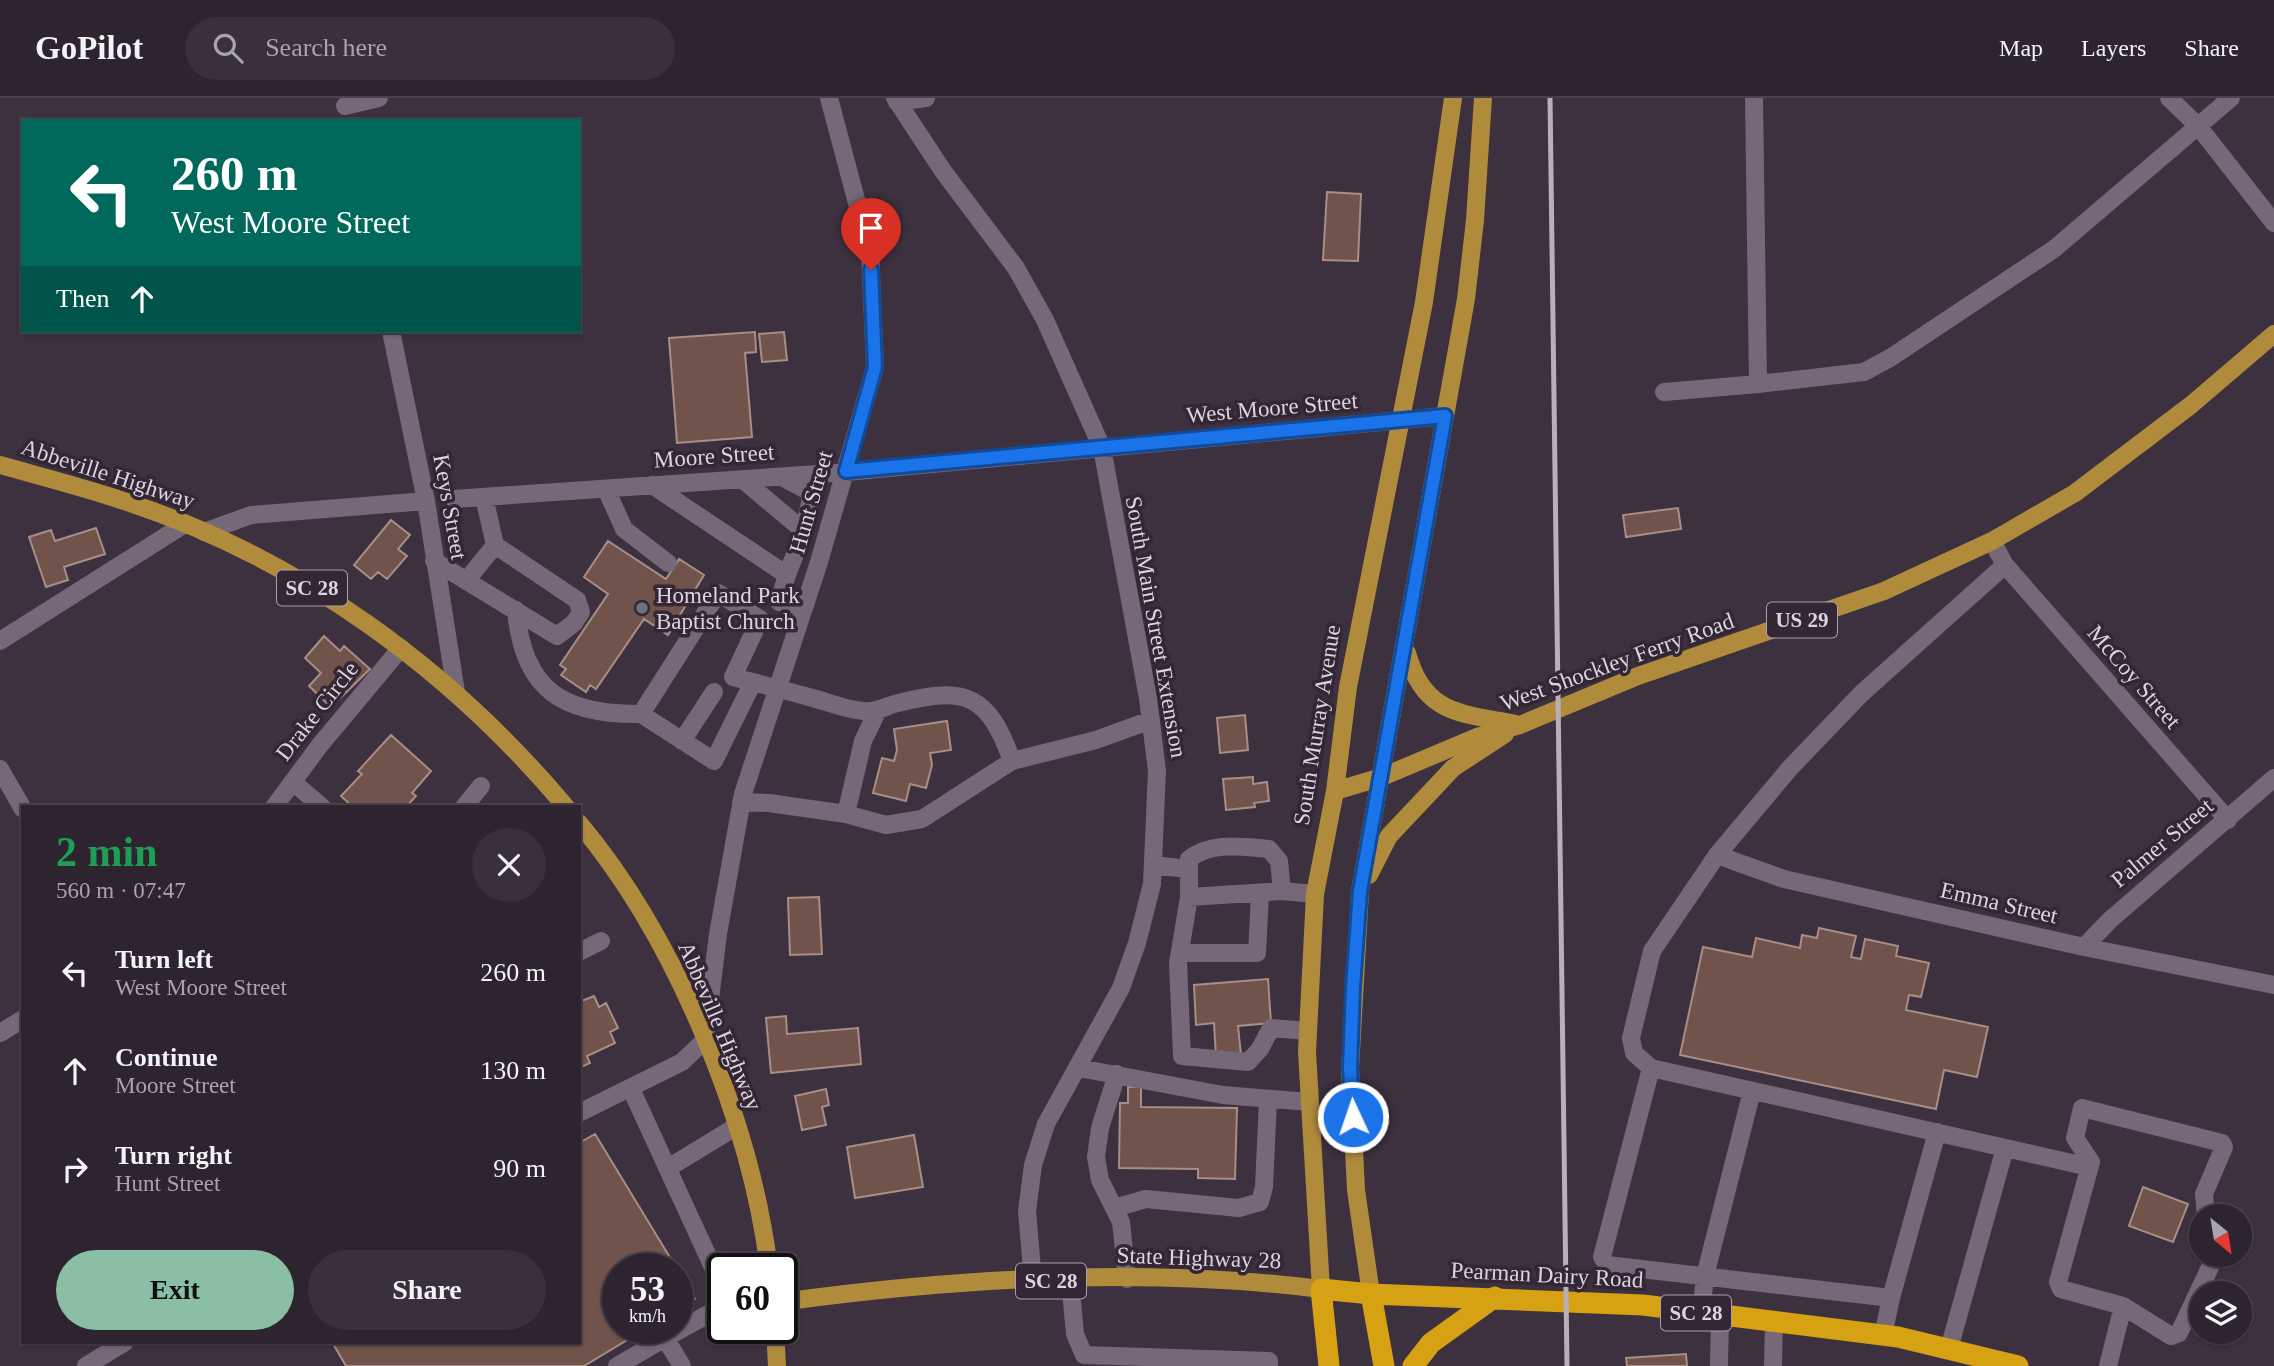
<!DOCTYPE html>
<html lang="en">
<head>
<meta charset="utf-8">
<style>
  :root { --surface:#2e242f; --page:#3a303b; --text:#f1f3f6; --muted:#a7a4aa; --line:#49414b; --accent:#8abfa5 }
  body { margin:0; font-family:"Times New Roman",serif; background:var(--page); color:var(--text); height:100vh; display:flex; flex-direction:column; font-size:26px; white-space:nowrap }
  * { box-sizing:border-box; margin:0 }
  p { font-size:23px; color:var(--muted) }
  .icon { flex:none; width:38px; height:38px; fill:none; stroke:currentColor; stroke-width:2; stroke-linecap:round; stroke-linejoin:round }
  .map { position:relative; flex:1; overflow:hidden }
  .sheet { position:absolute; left:21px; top:707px; width:560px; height:539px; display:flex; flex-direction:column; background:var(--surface); border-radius:0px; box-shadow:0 2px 5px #0004,0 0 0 2px var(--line) }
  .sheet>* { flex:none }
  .top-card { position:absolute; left:21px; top:21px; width:560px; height:214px; border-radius:0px; box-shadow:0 2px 5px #0004,0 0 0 2px var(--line); background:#00695c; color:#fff; overflow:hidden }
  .needle { width:46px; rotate:150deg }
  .controls { position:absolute; left:2189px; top:1106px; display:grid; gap:14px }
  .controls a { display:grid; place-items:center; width:63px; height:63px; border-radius:50%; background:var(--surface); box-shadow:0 2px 5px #0004,0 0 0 2px var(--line); font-size:35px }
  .speed { position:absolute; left:602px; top:1155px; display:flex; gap:14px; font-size:35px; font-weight:700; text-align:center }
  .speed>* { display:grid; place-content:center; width:91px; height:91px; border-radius:50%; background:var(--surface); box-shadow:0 2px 5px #0004,0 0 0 2px var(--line); line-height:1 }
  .speed small { font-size:18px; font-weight:400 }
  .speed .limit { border:4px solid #111; border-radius:10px; background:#fff; color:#111 }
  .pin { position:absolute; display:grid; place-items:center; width:60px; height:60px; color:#fff; margin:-72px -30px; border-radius:50% 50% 50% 0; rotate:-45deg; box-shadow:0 0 7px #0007 }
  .pin .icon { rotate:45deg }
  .me { position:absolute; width:77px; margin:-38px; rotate:357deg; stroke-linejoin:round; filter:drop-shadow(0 0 5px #0008) }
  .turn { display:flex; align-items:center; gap:24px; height:147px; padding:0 35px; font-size:32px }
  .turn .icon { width:91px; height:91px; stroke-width:2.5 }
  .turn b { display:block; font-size:49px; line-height:60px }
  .then { display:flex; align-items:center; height:66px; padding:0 35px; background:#0003; gap:14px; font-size:26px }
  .round { display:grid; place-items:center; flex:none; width:74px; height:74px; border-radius:37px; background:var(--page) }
  .headline { display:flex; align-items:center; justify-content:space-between; height:119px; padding:0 35px }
  h1 { font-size:42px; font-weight:800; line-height:52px; color:#1e9e55 }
  .cta { display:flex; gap:14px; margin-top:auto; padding:14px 35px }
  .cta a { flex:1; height:80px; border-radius:42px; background:var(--accent); color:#111; font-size:28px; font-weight:800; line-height:80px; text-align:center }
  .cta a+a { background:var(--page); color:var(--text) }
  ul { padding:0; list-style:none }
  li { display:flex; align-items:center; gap:21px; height:98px; padding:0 35px }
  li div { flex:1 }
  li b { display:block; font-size:26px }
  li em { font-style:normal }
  header { display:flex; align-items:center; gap:42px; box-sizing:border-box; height:98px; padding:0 35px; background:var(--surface); border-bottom:2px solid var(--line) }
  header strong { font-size:33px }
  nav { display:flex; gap:38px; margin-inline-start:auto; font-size:24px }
  .search { width:490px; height:63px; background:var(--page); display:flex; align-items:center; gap:18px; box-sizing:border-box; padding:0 24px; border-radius:38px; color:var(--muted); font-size:26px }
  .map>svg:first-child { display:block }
  .building { fill:#70534a; stroke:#a78e87; stroke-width:2 }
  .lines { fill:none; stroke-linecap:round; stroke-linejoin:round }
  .minor { stroke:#766878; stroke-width:18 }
  .major { stroke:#b08b3b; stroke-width:18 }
  .highway { stroke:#d6a213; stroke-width:21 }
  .rail { stroke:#b8afba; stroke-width:5 }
  .route-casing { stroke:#114b97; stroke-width:18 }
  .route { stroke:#1a73e8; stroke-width:12 }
  .worship-dot { fill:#6b7280; stroke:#332635; stroke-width:2.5 }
  .labels { text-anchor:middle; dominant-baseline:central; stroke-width:7; stroke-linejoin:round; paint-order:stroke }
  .shield { fill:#332635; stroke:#a9a0ab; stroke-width:2 }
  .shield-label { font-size:21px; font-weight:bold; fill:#dcd4de }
  .street-label { font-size:23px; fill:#dcd4de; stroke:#332635 }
  .poi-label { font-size:23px; fill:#dcd4de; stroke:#332635; text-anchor:start }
</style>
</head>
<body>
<header>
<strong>GoPilot</strong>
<div class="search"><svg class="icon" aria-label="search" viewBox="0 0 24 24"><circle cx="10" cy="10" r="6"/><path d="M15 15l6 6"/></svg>Search here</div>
<nav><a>Map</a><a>Layers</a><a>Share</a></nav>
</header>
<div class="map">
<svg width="2274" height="1268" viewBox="0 0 2274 1268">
  <rect width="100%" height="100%" fill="#3d303f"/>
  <path class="building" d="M1327 94 1361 96 1358 163 1323 162Z
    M755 234 756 254 745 255 752 339 677 345 669 240Z
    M784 234 787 262 762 264 759 236Z
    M1678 410 1681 431 1626 439 1623 417Z
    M391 422 410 437 398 451 407 458 387 481 378 474 371 481 354 467Z
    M96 430 105 456 64 469 68 482 46 489 29 439 51 432 55 443Z
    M608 443 666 481 679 461 704 477 668 537 644 521 596 591 590 587 586 594 561 577 566 571 560 567 608 496 584 479Z
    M324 538 340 553 344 548 370 571 331 609 309 588 321 575 305 560Z
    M1245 617 1248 652 1220 655 1217 620Z
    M947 623 951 652 930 655 932 667 926 690 910 686 906 703 873 695 882 660 894 663 897 652 894 631Z
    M391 637 431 673 412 695 416 698 406 709H353L341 698 362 676 358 673Z
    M1253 679V686L1267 684 1269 703 1254 705 1255 709 1226 712 1223 681Z
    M819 799 822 856 790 857 788 800Z
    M1819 830 1856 838 1851 859 1861 861 1865 841 1898 848 1896 858 1929 865 1921 899 1909 897 1906 912 1988 929 1977 979 1944 972 1936 1011 1680 957 1703 849 1752 859 1756 840 1800 850 1802 837 1817 840Z
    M1268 881 1271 925 1238 928 1241 957 1216 959 1214 925 1196 927 1194 887Z
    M594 898 599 909 606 905 618 930 610 934 615 945 587 958 590 965 579 970V904Z
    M786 918 787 936 858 930 861 966 771 975 766 920Z
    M1128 989H1141V1009L1237 1010 1235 1081 1198 1080V1071L1119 1070 1120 1005H1128Z
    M826 991 829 1007 822 1009 826 1027 802 1032 795 998Z
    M595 1036 677 1171H618V1230H647L584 1268H346L332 1244H579V1045Z
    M914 1037 923 1089 855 1100 847 1049Z
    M2143 1089 2188 1106 2173 1144 2129 1128Z
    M677 1171 695 1201 677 1212Z
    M1686 1256 1687 1268H1627L1626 1260Z"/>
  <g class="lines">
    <path class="minor" d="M895 0 943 73 1016 170 1045 222 1102 350 1148 600 1157 673 1152 786 1137 845 1121 890 1046 1026 1033 1067 1027 1113 1033 1183
      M1754 0 1758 286 1864 274 1890 260 2054 151 2231 0
      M2169 0 2198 28 2274 125
      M897 4 926 0
      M345 8 379 0
      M391 233 426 403 456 594
      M1664 294 1758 286
      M782 379 812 395 804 433
      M742 381 804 433 787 477
      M652 387 787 477 779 504 805 508
      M606 391 624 431 668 465
      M454 401 846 374 1445 318
      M204 434 251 417 426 403
      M434 463 557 538 574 525 581 514 577 502 495 447 484 399
      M2005 467 2228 722
      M467 482 495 447
      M516 512C523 593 564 617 641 616
      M0 543 185 426
      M753 584 714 663 641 616 718 495 760 521 733 579C760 586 788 593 816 601 831 605 847 612 863 613 877 615 885 608 898 605 966 588 988 596 1012 663
      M682 643 714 594
      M0 671 23 711
      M293 684 322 709
      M741 704 769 705 846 716 886 727 922 721 1012 663 1096 642 1151 622
      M274 709 320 647 401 550
      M464 709 481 688
      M846 716 863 643 877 614
      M1717 757 1784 781 2084 849 2274 887
      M1153 767 1188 771
      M1282 793 1279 763 1269 751C1242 749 1212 743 1189 761V799L1282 793 1315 796
      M1189 799 1178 865 1182 958 1248 964 1260 951 1271 930 1308 933
      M2084 849 2110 822 2274 680
      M579 854 601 843
      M1180 855H1257L1260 795
      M0 935 23 921
      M1079 970 1223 997 1309 1004
      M1651 970 1634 955 1631 940 1652 853 1717 757 1790 670 1862 595 2005 467 1992 443
      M1117 976 1100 1030 1096 1059 1100 1082 1121 1124 1127 1181
      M631 991 723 1191
      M579 1015 682 964 705 942 718 836 743 696 819 464 875 269 870 154 829 0
      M1937 1034 1891 1200 1607 1167 1602 1159 1651 970C1797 1003 1943 1035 2089 1069
      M668 1070 737 1028
      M1114 1110 1146 1101 1239 1110 1260 1104 1264 1089 1268 1001
      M2206 1118 2204 1096 2224 1049 2222 1045 2082 1010 2075 1040 2091 1064 2058 1184 2061 1191 2123 1208 2171 1238 2179 1235 2212 1165 2211 1157
      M1070 1182 1075 1236 1084 1257 1269 1263V1268
      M1701 1216 1705 1178 1752 993
      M1883 1237 1891 1200
      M1949 1251 2005 1050
      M86 1268 125 1244
      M617 1268 665 1240
      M682 1268 665 1240 723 1208
      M1719 1268 1720 1219
      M1773 1268 1774 1225
      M2108 1268 2123 1208"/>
    <path class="major" d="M0 367C43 379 86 390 127 404 300 461 450 571 566 709
      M1407 555C1424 617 1461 615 1516 626
      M1335 693 1382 679 1477 639 1520 627 1638 578 1884 493 1992 443 2075 395 2191 307 2274 236
      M579 725C675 839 751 1023 769 1171
      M1369 777 1389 738 1453 670 1505 636
      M1371 1196 1356 1092 1350 970 1360 793 1466 201 1475 122 1483 0
      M782 1204C957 1180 1146 1169 1321 1191L1307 954 1315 796 1335 693 1348 589 1424 204 1453 0
      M775 1230 777 1268"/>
    <path class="highway" d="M1371 1196 1384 1268
      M1329 1268 1321 1191 1371 1196 1643 1207 1898 1239 2018 1268
      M1413 1268 1431 1245 1495 1199"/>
    <path class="rail" d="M1550 0 1567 1268"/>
  </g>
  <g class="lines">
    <g class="route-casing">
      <path id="route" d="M871 172 875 269 846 373 1445 318 1360 793 1353 889 1350 970 1353 1019"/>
    </g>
    <use href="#route" class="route"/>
  </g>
  <circle class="worship-dot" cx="642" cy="510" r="7"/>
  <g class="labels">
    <g class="shield">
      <rect x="277" y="472.5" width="70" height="35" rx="5"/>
      <rect x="1767" y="504.5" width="70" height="35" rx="5"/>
      <rect x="1016" y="1165.5" width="70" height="35" rx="5"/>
      <rect x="1661" y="1197.5" width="70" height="35" rx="5"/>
    </g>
    <g class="shield-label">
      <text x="312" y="490">SC 28</text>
      <text x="1802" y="522">US 29</text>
      <text x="1051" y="1183">SC 28</text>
      <text x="1696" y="1215">SC 28</text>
    </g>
    <g class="street-label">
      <text transform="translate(1272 310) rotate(-5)">West Moore Street</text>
      <text transform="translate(714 358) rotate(-4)">Moore Street</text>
      <text transform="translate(108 376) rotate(18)">Abbeville Highway</text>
      <text transform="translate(811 404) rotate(-74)">Hunt Street</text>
      <text transform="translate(450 409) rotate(80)">Keys Street</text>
      <text transform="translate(1156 529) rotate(80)">South Main Street Extension</text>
      <text transform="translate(1617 564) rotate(-20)">West Shockley Ferry Road</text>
      <text transform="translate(2134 579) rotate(49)">McCoy Street</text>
      <text transform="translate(317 613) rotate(-52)">Drake Circle</text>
      <text transform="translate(1317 627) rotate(-81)">South Murray Avenue</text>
      <text transform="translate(2162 745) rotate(-40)">Palmer Street</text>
      <text transform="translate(1999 805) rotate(13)">Emma Street</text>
      <text transform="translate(720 928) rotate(67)">Abbeville Highway</text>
      <text transform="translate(1199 1160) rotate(2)">State Highway 28</text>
      <text transform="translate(1547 1177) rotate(3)">Pearman Dairy Road</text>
    </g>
    <g class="poi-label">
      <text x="656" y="497">Homeland Park<tspan x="656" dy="26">Baptist Church</tspan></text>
    </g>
  </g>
</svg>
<div class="controls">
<a><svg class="needle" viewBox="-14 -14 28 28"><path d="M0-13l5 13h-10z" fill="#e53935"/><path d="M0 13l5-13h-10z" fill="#a7a4aa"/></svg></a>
<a><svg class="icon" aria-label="layers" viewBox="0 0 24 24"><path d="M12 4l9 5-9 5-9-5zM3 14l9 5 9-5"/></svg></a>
</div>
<div class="speed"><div>53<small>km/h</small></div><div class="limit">60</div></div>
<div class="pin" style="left:871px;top:172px;background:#d93025"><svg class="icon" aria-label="arrive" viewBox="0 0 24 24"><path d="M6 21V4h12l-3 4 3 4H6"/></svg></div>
<svg class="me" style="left:1353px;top:1019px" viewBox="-20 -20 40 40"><circle r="17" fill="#1a73e8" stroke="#fff" stroke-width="3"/><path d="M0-11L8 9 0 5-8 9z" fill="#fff"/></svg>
<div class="top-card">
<div class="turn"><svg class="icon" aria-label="left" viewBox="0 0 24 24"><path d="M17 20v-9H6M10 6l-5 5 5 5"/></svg><div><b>260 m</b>West Moore Street</div></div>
<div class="then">Then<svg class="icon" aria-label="ahead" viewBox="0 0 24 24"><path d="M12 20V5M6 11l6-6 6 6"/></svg></div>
</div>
<section class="sheet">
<div class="headline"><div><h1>2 min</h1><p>560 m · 07:47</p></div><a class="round"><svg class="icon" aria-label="close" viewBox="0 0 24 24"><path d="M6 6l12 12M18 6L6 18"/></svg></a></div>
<ul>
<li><svg class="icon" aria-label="left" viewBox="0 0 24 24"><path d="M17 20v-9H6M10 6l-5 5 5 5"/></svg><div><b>Turn left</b><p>West Moore Street</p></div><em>260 m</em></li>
<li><svg class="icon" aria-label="ahead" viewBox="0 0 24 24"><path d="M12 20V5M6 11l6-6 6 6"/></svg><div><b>Continue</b><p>Moore Street</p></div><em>130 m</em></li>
<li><svg class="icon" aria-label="right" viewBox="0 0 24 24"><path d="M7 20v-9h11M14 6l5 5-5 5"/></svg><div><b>Turn right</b><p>Hunt Street</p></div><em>90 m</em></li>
</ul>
<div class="cta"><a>Exit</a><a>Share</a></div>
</section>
</div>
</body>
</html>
